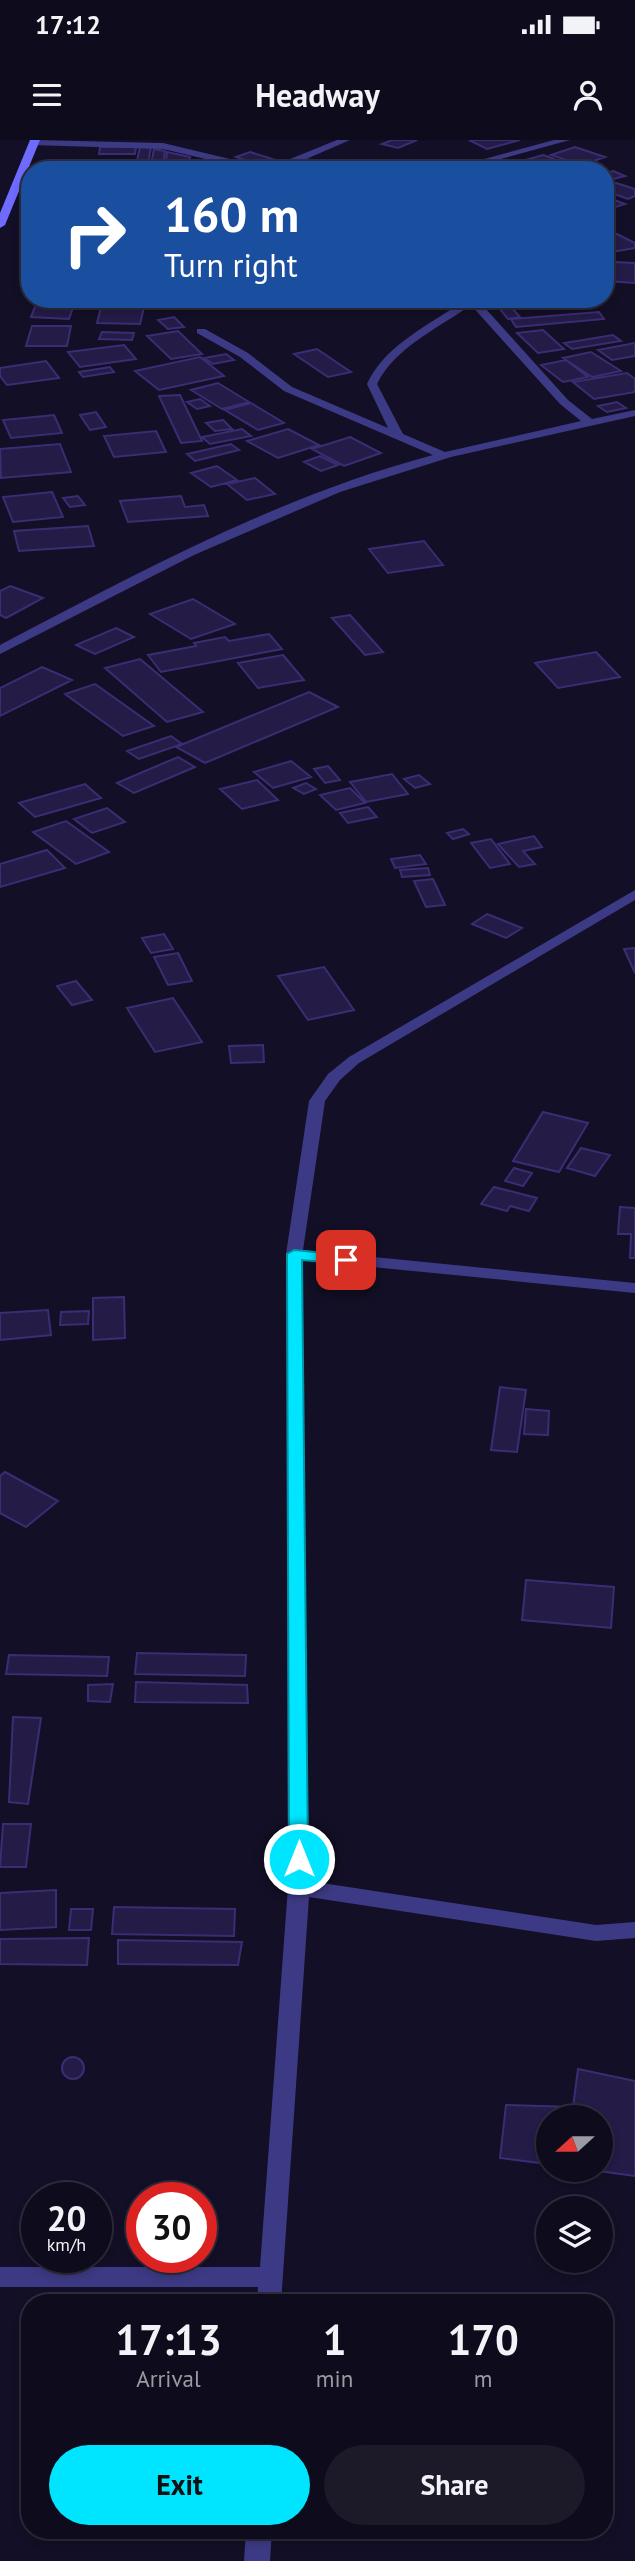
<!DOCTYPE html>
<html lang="en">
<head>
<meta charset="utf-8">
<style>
  :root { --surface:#0e0b1c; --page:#1c1929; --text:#f1f3f6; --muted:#9b9ba3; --line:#2e2b3b; --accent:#00e5ff }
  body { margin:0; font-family:"PT Sans",sans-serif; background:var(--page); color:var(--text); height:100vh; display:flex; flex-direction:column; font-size:26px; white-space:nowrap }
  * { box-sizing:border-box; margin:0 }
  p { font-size:23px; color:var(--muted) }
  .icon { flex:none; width:38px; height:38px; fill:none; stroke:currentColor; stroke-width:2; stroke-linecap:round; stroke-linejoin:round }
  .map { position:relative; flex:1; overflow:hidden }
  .details { position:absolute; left:21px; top:2154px; width:592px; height:245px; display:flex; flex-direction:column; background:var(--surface); border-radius:28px; box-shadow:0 4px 10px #0003,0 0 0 2px var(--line) }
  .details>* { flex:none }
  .hud { position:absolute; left:21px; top:21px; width:593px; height:147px; border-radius:28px; box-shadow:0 4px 10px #0003,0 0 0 2px var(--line); background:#1a4fa0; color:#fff; overflow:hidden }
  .needle { width:46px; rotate:249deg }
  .fabs { position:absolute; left:536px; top:1965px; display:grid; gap:14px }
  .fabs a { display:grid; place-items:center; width:77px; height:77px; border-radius:50%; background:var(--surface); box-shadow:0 4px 10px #0003,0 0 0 2px var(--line); font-size:35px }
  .speed { position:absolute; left:21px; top:2042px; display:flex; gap:14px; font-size:35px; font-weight:700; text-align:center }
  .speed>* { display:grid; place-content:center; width:91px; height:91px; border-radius:50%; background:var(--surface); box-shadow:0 4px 10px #0003,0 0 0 2px var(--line); line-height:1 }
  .speed small { font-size:18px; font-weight:400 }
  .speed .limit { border:10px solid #d22; background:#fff; color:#111 }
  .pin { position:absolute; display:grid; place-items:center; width:60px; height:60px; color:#fff; margin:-30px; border-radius:14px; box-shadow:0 4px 10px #0006 }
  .me { position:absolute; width:77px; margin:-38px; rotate:0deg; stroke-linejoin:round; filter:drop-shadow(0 0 5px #0008) }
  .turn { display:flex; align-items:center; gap:24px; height:147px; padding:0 28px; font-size:32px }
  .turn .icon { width:91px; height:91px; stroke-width:2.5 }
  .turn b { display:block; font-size:49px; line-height:60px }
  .eta { display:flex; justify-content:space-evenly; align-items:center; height:119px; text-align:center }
  .eta b { font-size:42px; font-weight:800; line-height:49px }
  .cta { display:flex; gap:14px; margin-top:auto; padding:14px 28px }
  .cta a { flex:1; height:80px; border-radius:42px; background:var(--accent); color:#111; font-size:28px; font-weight:800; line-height:80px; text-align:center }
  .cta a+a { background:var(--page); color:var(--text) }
  .status { display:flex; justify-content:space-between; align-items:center; height:49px; padding:0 35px; background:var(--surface); direction:ltr }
  .status svg { height:19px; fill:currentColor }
  header { display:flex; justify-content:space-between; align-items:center; height:91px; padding:0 28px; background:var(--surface); font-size:32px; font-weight:800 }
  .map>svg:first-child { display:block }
  .building { fill:#241b47; stroke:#3b2d73; stroke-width:2 }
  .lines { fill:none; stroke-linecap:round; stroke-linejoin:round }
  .street { fill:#3d3a85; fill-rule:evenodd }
  .secondary { fill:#6f6bff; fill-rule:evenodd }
  .route { fill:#00e5ff; stroke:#0095a6; stroke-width:2 }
</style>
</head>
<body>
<div class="status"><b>17:12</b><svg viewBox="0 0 49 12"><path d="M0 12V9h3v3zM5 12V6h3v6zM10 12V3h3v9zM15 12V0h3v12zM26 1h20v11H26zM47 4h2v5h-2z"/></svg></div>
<header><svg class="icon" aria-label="menu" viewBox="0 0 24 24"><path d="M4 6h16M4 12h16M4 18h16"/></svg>Headway<svg class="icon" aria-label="person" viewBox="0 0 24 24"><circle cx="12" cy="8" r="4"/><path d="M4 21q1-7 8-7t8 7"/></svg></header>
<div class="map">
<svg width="635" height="2421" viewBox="0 0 635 2421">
  <rect width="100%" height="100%" fill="#130f26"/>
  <path class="building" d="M392 0H417L398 8 382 4Z
    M469 0H520L487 9Z
    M100 7H136L135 14H99Z
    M140 7H151L147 30H135Z
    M575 7 605 17 582 25 551 15Z
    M154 9 165 11 162 30H150Z
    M167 12 190 17 188 30H165Z
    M250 12 279 21 265 26 236 17Z
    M543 15 574 26 546 30 522 21Z
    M300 19 327 21 321 29 294 26Z
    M82 24 120 26 118 30H79Z
    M613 31 625 36 606 41V33Z
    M613 42 635 49V56L628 59 606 51V44Z
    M606 57 625 64 609 69 606 68Z
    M617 94 635 103V108L606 113V97Z
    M614 122 635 123V143L607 141Z
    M38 159H76L69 179 31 177Z
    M103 159H146L140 184 97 183Z
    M496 159H574L576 162 503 168Z
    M512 168 520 177 508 179 500 169Z
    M599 172 604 179 516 187 511 179Z
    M174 177 184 187 168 189 158 180Z
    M32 186H71L67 206H26Z
    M543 190 564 209 538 213 517 193Z
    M178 191 202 214 171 219 147 196Z
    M102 192 134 193 132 200 99 199Z
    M613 195 621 201 572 209 564 203Z
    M635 203V216L612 220 598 210Z
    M124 205 136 219 80 227 68 212Z
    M317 209 351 232 328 237 294 214Z
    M591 212 621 231 592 237 563 218Z
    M226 214 234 220 213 224 204 218Z
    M200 217 224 236 159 250 135 231Z
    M566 220 588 237 563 242 541 225Z
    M46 221 59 238 7 245 0 236V228Z
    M110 227 114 232 83 237 79 232Z
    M627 233 635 239V252L594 259 573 242Z
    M218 243 249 262 222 269 191 250Z
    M180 255 202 301 181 303 159 256Z
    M200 259 210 266 197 269 187 262Z
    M617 262 626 268 607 272 598 266Z
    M251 263 284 283 258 290 225 270Z
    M96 272 106 287 90 290 80 275Z
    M54 275 62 293 11 298 3 280Z
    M223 280 232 289 215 291 206 283Z
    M242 289 251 296 210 304 202 297Z
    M288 289 319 305 278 318 247 301Z
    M156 291 166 312 114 317 104 296Z
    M350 297 381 313 344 326 312 309Z
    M60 304 71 332 1 338 0 309Z
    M231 304 239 310 195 321 187 314Z
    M320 316 338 325 321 331 304 322Z
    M217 326 237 340 211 347 191 333Z
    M255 338 275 354 247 360 227 344Z
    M52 352 63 377 13 382 3 357Z
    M78 356 85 365 70 367 63 358Z
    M181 356 185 367 204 365 208 376 128 382 120 361Z
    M88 386 94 406 19 411 14 391Z
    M424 401 443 425 388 433 369 409Z
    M10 446 43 458 6 478 0 475V451Z
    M193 459 235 484 191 499 150 474Z
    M350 475 383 512 365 515 332 478Z
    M116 488 134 497 95 514 76 505Z
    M269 494 282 509 161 532 148 515 196 506 194 503 225 497 229 501Z
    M596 512 620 537 558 548 535 523Z
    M283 515 304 540 258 548 238 523Z
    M140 519 203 572 167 582 105 528Z
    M42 527 72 540 0 576V548Z
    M95 544 154 586 123 596 65 554Z
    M309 552 338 567 205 623 176 607Z
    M171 596 182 604 139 619 127 611Z
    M178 617 195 627 134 653 117 643Z
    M291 621 311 637 273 648 254 632Z
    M328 626 340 640 325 643 314 629Z
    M392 634 408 654 366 662 350 642Z
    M419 635 430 644 415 648 404 639Z
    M257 640 278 660 242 669 220 649Z
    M306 643 316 649 304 654 293 648Z
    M85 644 101 658 35 677 19 663Z
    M350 648 365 663 336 670 320 655Z
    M368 667 377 677 348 683 340 673Z
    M107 668 125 682 92 693 74 679Z
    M66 681 109 712 76 724 33 692Z
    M463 689 469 694 453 699 447 693Z
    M534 696 542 707 523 711 535 724 519 727 498 704Z
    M491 699 510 724 490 728 471 703Z
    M47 710 65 728 0 747V724Z
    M420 715 426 724 395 728 391 719Z
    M428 728 430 735 402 737 400 730Z
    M433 739 445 765 426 767 414 741Z
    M487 774 522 788 506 798 472 784Z
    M164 794 173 809 151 813 142 798Z
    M635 808V833L624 809Z
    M178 813 192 841 168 845 154 817Z
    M324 827 354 870 308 880 278 836Z
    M76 841 92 860 72 865 57 846Z
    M173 858 202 902 155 912 127 868Z
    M263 905 264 922 231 923 229 906Z
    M543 972 588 983 559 1032 513 1021Z
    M581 1008 610 1015 595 1036 567 1028Z
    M514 1028 532 1033 523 1046 505 1041Z
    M494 1047 537 1058 529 1071 510 1066 507 1071 481 1064Z
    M620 1067 635 1068V1118H630L631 1094H618Z
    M124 1157 125 1198 93 1200V1158Z
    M48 1170 51 1195 0 1200V1173Z
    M89 1171 88 1184 60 1185 61 1172Z
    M500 1247 526 1250 517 1312 491 1310Z
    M526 1269 549 1271 548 1295 524 1294Z
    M5 1332 58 1361 26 1387 0 1373V1336Z
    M526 1440 614 1447 611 1488 522 1480Z
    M137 1513 246 1515 245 1536 135 1534Z
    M9 1515 109 1517 107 1536 6 1534Z
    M136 1542 247 1545 248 1563 135 1562Z
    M113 1544 110 1562 88 1561V1545Z
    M13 1577 41 1578 28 1664 9 1662Z
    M3 1684H31L26 1727H0Z
    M56 1750V1787L0 1790V1753Z
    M114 1767 235 1769 234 1796 112 1794Z
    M71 1769H93L91 1790H69Z
    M89 1798 87 1825 0 1824V1799Z
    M118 1800 242 1802 238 1825 118 1824Z
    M62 1928a11 11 0 1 1 22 0a11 11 0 1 1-22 0Z
    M578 1929 635 1941V2036L591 2030H600V1978H548V2024L500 2018 506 1965 573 1967Z"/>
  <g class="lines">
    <path class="street" d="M34 0 163 3 268 28 337 0H350L281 30H252L163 9 31 5V1Z
      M554 0H570L461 30H444Z
      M466 159H477L568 260 592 279 635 270V276L451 317 340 352 194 415 0 514V505C140 432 279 356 433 315L284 251 240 217 197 193V189H205L248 213 292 247 388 288 367 244C385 204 432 184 466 159ZM471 165 560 264 581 281 445 312 403 294 377 244C394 208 440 187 471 165Z
      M635 750V760L359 923 340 940 325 961 303 1110 635 1143V1153L302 1120 309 1741 596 1785 635 1782V1798L596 1801 309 1757 281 2163H257L258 2147H0V2127H260L288 1747 286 1114 309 961 328 934 349 917Z
      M246 2390H272L270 2421H244Z"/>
    <path class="secondary" d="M30 0H40L5 85 0 88V73Z"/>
  </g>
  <path class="route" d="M294 1110 346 1115 354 1120 346 1124 302 1120 308 1719 305 1724 299 1727 292 1724 289 1719 287 1114Z"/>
</svg>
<div class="fabs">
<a><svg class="needle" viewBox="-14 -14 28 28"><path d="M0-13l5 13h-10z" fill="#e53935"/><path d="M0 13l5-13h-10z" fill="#9b9ba3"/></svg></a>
<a><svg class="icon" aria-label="layers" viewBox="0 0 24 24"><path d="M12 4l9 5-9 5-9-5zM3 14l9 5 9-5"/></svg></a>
</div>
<div class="speed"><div>20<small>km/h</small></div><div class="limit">30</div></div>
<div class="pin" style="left:346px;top:1120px;background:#d93025"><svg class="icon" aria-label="arrive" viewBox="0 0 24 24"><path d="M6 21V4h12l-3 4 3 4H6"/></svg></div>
<svg class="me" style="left:299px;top:1719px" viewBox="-20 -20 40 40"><circle r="17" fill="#00e5ff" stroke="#fff" stroke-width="3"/><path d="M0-11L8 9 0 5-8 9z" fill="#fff"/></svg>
<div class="hud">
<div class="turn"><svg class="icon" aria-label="right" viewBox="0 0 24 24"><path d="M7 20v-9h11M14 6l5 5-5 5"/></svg><div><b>160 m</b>Turn right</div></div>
</div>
<section class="details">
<div class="eta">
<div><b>17:13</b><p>Arrival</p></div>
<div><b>1</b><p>min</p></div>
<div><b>170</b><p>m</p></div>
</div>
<div class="cta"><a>Exit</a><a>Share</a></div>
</section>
</div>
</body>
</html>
